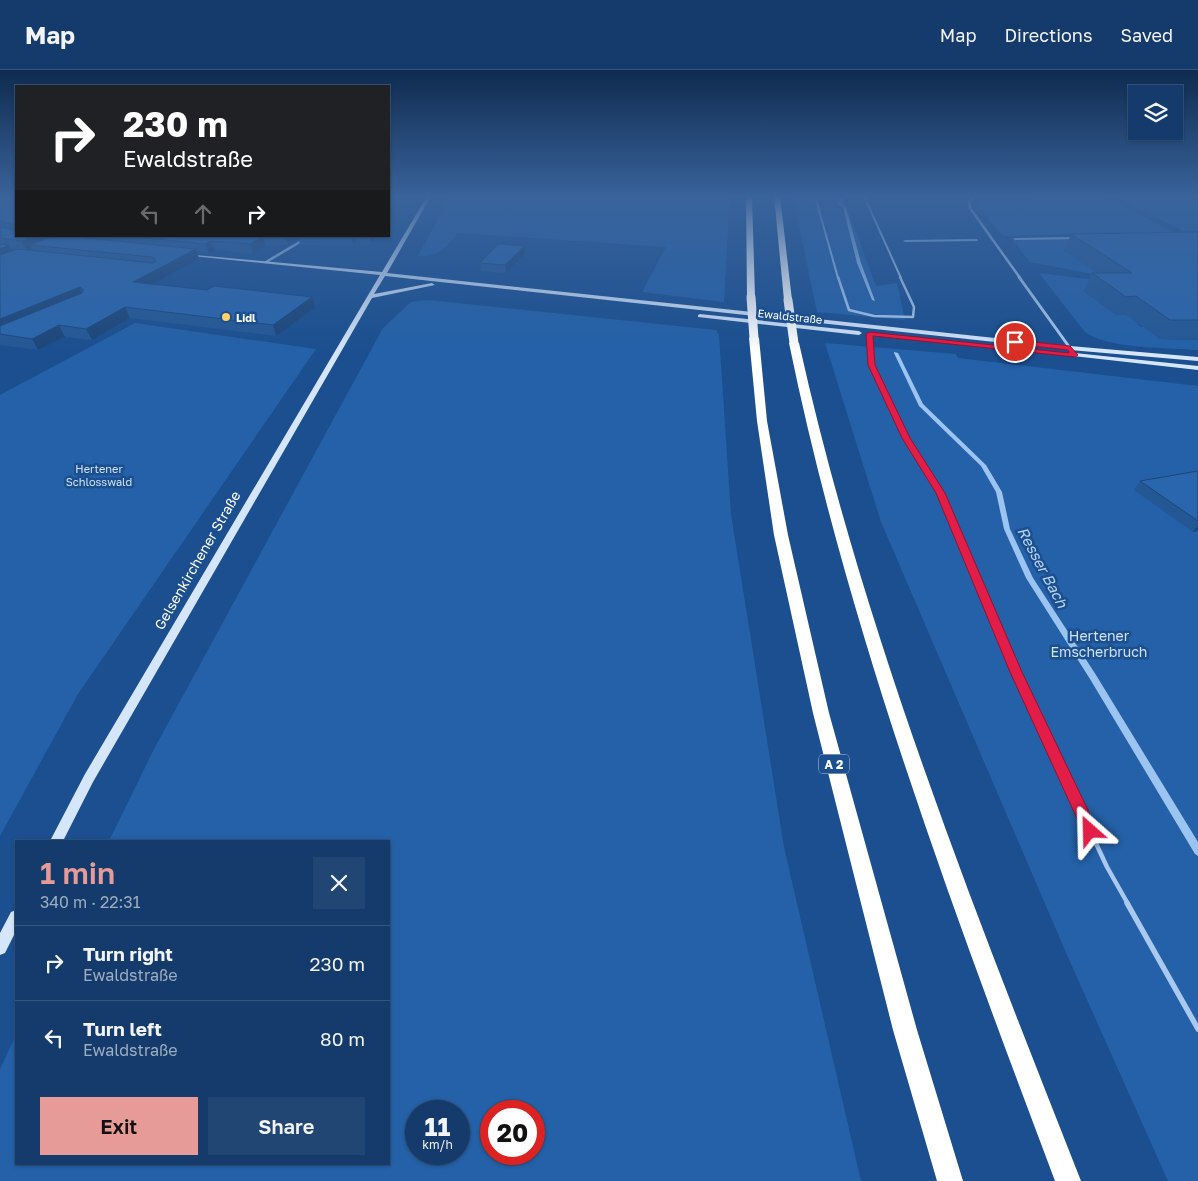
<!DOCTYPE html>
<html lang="en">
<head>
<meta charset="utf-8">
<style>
  :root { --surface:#143b6b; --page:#214673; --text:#f1f3f6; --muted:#9dadc1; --line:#33557e; --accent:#e69b98 }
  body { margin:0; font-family:"Golos Text",sans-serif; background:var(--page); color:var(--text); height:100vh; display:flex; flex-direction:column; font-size:19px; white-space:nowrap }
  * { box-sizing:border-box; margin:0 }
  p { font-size:16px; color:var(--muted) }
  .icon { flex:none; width:28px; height:28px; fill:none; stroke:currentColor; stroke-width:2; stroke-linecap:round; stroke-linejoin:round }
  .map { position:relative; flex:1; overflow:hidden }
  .details { position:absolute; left:15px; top:770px; width:375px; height:325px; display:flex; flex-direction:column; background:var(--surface); border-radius:0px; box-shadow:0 1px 4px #0004,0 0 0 1px var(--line) }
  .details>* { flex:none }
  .guide { position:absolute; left:15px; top:15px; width:375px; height:152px; border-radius:0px; box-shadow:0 1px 4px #0004,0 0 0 1px var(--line); background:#202124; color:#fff; overflow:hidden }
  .controls { position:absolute; left:1128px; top:15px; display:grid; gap:10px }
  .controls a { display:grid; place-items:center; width:55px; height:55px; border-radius:0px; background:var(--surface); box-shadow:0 1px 4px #0004,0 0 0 1px var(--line); font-size:25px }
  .speed { position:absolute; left:405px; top:1030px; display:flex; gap:10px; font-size:25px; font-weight:700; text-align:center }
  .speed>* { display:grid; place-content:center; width:65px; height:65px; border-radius:50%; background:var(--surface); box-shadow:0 1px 4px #0004,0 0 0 1px var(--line); line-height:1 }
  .speed small { font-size:12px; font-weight:400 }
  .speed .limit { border:8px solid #d22; background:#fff; color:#111 }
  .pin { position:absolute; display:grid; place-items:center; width:42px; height:42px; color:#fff; margin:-21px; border:2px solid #fff; border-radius:50%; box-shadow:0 1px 5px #0007 }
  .me { position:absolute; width:55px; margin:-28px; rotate:335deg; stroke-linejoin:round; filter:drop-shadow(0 0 4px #0008) }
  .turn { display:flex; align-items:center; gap:18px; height:105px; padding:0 25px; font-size:22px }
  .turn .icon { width:65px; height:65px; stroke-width:2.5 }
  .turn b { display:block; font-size:35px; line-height:42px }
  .lanes { display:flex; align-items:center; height:48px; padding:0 25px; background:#0003; justify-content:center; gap:25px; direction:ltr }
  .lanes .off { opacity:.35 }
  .round { display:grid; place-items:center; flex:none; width:52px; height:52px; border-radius:0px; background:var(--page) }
  .headline { display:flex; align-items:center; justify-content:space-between; height:85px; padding:0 25px }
  h1 { font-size:30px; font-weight:600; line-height:38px; color:var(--accent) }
  .action { display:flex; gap:10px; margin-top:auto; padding:10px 25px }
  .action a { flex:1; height:58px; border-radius:0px; background:var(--accent); color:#111; font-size:20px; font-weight:600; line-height:58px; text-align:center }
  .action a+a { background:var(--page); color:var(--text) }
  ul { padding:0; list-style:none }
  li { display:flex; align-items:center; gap:15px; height:75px; padding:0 25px; border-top:1px solid var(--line) }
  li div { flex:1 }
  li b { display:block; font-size:19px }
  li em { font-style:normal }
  header { display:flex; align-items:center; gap:30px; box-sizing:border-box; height:70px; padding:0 25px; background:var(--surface); border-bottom:1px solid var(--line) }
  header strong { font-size:24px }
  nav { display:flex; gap:28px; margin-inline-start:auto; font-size:18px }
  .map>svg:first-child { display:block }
  .green { fill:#2461a8; fill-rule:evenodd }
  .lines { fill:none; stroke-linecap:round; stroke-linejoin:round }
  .stream { fill:#9cc4f0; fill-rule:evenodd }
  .service-far5 { stroke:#a9c9ee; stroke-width:2 }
  .service-far4 { stroke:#a9c9ee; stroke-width:2.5 }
  .service-far3 { stroke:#a9c9ee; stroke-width:3 }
  .service-far2 { stroke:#a9c9ee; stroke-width:4 }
  .service-far1 { stroke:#a9c9ee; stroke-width:4.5 }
  .service { stroke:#a9c9ee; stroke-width:5.5 }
  .minor-far1 { stroke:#a9c9ee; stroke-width:2.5 }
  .minor { stroke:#a9c9ee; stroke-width:3 }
  .secondary { fill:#d6e6fa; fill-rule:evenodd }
  .motorway { fill:#fff; fill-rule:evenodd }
  .motorway-bridge { stroke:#fff; stroke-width:9 }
  .wall { fill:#245895 }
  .shaded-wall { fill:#1d4779 }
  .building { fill:#2a66ad; stroke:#1d4779 }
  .route { fill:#e11d48; stroke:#92132f }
  .poi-dot { fill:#ffd166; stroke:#1b4f8f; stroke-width:2 }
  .labels { text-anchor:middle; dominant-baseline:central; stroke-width:5; stroke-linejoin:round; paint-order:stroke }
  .far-street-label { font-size:11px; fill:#fff; stroke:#1b4f8f }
  .far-poi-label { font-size:11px; font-weight:bold; fill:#fff; stroke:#1b4f8f; text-anchor:start }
  .far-park-label { font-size:11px; fill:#cfe3fa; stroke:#1b4f8f }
  .shield { fill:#1b4f8f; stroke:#bbcadd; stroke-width:1 }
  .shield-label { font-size:12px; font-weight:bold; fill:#fff }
  .street-label { font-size:14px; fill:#fff; stroke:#1b4f8f }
  .park-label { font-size:14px; fill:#cfe3fa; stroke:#1b4f8f }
  .water-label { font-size:15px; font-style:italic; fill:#b5d3f5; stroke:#1b4f8f }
</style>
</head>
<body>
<header>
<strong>Map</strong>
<nav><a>Map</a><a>Directions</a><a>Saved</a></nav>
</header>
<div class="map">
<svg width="1198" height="1111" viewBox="0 0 1198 1111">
  <rect width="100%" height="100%" fill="#1b4f8f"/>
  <path class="green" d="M450 126H730L724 232 642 222 666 177 458 163C444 179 441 187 418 186Z
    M793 126H843L876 216 897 213 905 250 817 242Z
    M1115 126H1198V161H1183Z
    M1106 127 1173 162 1003 166 978 136 982 131 993 129Z
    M1178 164 1103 206 1030 192 1011 168Z
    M1039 203 1136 215 1145 220 1084 221 1116 245H1129L1141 253 1137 254 1141 257H1145L1160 269 1198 270V280C1170 278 1104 279 1084 261Z
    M428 230 716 260 719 265 731 444 784 777 861 1111H0V999L16 965V1094H389V771H109L154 679 383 258 411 232ZM416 1041H459V1084H416ZM491 1041H534V1084H491Z
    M135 253 316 279 78 624 0 766V325Z
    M825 273 956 284 958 288 1198 316V1111H1168L1067 885 881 452Z"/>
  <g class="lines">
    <path class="stream" d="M836 126H838L844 130 842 134 846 137 861 193 875 231 872 230 857 193 843 137 838 134 840 130Z
      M1078 167 1079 169 1015 170 1013 169 1015 168Z
      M977 169 978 171 905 172 903 171 905 170Z
      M894 282 898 283 923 334 986 395 1002 422 1010 459 1033 508 1096 605 1198 772V786L1195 784 1090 609 1026 508 1004 459 996 422 981 396 919 336 894 283Z"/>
    <path class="service-far5" d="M815 126 838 208
      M864 126 901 208"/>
    <path class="service-far4" d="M838 207 849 240 874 246 913 247 914 237 900 207
      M870 264 871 295 879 312"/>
    <path class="service-far3" d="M879 311 906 368 940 423 950 446"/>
    <path class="service-far2" d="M949 445 1023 616"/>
    <path class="service-far1" d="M1022 615 1107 797 1128 834"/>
    <path class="service" d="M1127 833 1198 959"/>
    <path class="minor-far1" d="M982 126H975L969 131 970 138 1020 208
      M266 192 310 166"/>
    <path class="minor" d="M1019 207 1075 285"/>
    <path class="secondary" d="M427 126H431L387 203 1070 276 1198 287V291L1070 280 385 206 374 224 432 213 435 215 372 228 93 712 63 771H50L85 704 380 205 182 185 184 184 382 202Z
      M700 244 859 261 862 263 859 265 698 247V245Z
      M1075 283 1198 296V300L1073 286V284Z
      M16 840V861L5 883 0 885V863L11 842Z"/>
    <path class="motorway" d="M746 126H752L755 227 751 229 747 227Z
      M774 126H780L792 230 788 232 784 230Z
      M754 265 759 268 767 351 788 465 829 643 917 960 963 1111H937L893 960 813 643 774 465 757 351 749 268Z
      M794 270 799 273C863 561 973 837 1081 1111H1055C952 837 848 561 789 273Z"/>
    <path class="motorway-bridge" d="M751 227 754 268
      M788 230 794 273"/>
  </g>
  <path class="wall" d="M0 126H16V166H376L371 174 356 173 353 176 300 175 299 169 288 175 266 176 253 184 215 180 209 183 197 182 199 189 153 214 315 238 276 266 130 248 92 270 65 267 38 280 0 275Z
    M1198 162V270L1160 269 1126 245H1116L1084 221 1092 203H1097L1064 181 1071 164Z
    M525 184 506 203 481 201 480 193Z
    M1198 401V461L1193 462 1134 420 1140 411Z"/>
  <path class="shaded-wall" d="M398 126H406L389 149V138Z
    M35 166H44L48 173 30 175 32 179 27 181 22 171Z
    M263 166 266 176 253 184 250 174Z
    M286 166H298L299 169 288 175Z
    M351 166H354L356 173 353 176Z
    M370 166H376L371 174Z
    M211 171 215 180 209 183 205 174Z
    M9 175 15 185 0 191V179Z
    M524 176 525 184 506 203 505 195Z
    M196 179 199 189 138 222 133 212Z
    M80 217 85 228 0 262V249Z
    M312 227 315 238 276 266 273 255Z
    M125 237 130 248 92 270 86 259Z
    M59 255 65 267 38 280 32 269Z
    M1198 455V461L1193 462Z"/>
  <path class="building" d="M0 126H16V155L0 151Z
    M389 126H398L389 138Z
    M0 157 16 160V166H35L22 171 0 168Z
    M1198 162V250H1170L1136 226 1126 227 1092 203H1132L1071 164Z
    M54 166H66L196 179 133 212 207 220 214 216 312 227 273 255 125 237 86 259 59 255 32 269 0 264V256L82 223 84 220 80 217 0 249V185L18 179 153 193 156 191 153 187 30 175Z
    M127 166H268H263L250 174 211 171 205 174Z
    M0 174 9 175 0 179Z
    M498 174 524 176 505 195 480 193Z
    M1198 401V451L1140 411Z"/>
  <linearGradient id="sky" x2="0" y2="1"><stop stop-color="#0f2b4f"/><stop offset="0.45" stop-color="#39639b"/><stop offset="1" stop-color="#39639b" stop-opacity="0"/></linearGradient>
  <rect width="1198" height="281" fill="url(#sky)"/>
  <path class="route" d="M870 262 1069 283 1068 280 1015 274 1011 272 1015 270 1070 276 1078 285 1075 287 873 266 875 295 910 368 945 423 1022 602 1098 761 1095 766 1090 768 1085 766 1010 602 936 423 902 368 868 295 866 264Z"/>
  <circle class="poi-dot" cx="226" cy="247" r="5"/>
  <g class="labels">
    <g class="far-street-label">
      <text transform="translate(790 246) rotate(6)">Ewaldstraße</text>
    </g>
    <g class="far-poi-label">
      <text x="236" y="247">Lidl</text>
    </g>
    <g class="far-park-label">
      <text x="99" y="398">Hertener<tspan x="99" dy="13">Schlosswald</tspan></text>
    </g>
    <rect class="shield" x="819" y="684.5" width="30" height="19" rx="4"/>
    <g class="shield-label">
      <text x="834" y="694">A 2</text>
    </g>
    <g class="street-label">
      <text transform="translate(197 490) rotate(-60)">Gelsenkirchener Straße</text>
    </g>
    <g class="park-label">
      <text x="1099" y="565">Hertener<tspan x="1099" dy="16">Emscherbruch</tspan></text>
    </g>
    <g class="water-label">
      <text transform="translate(1043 497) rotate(62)">Resser Bach</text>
    </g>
  </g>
</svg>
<div class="controls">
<a><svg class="icon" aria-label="layers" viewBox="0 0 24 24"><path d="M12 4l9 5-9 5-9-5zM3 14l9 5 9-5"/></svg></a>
</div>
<div class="speed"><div>11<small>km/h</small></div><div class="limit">20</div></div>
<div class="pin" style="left:1015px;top:272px;background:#d93025"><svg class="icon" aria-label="arrive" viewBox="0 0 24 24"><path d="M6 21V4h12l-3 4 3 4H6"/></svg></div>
<svg class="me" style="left:1090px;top:761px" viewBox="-20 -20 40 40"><path d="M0-17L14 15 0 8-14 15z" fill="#e11d48" stroke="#fff" stroke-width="4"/></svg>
<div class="guide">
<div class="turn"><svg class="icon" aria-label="right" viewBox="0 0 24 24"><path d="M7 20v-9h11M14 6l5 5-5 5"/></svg><div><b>230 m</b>Ewaldstraße</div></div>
<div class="lanes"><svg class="icon off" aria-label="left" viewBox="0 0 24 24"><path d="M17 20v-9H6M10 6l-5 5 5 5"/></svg><svg class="icon off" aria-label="ahead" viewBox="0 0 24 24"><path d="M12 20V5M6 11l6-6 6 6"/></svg><svg class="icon" aria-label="right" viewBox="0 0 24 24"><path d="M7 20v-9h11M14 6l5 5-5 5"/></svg></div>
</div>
<section class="details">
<div class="headline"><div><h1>1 min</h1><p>340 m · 22:31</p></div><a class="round"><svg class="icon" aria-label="close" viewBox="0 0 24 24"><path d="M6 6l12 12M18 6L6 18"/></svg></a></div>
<ul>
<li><svg class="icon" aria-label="right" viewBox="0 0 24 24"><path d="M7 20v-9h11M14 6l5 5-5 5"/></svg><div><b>Turn right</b><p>Ewaldstraße</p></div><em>230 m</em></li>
<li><svg class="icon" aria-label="left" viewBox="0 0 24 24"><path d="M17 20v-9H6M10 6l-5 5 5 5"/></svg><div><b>Turn left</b><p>Ewaldstraße</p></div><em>80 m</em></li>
</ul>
<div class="action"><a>Exit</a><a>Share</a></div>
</section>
</div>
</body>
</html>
